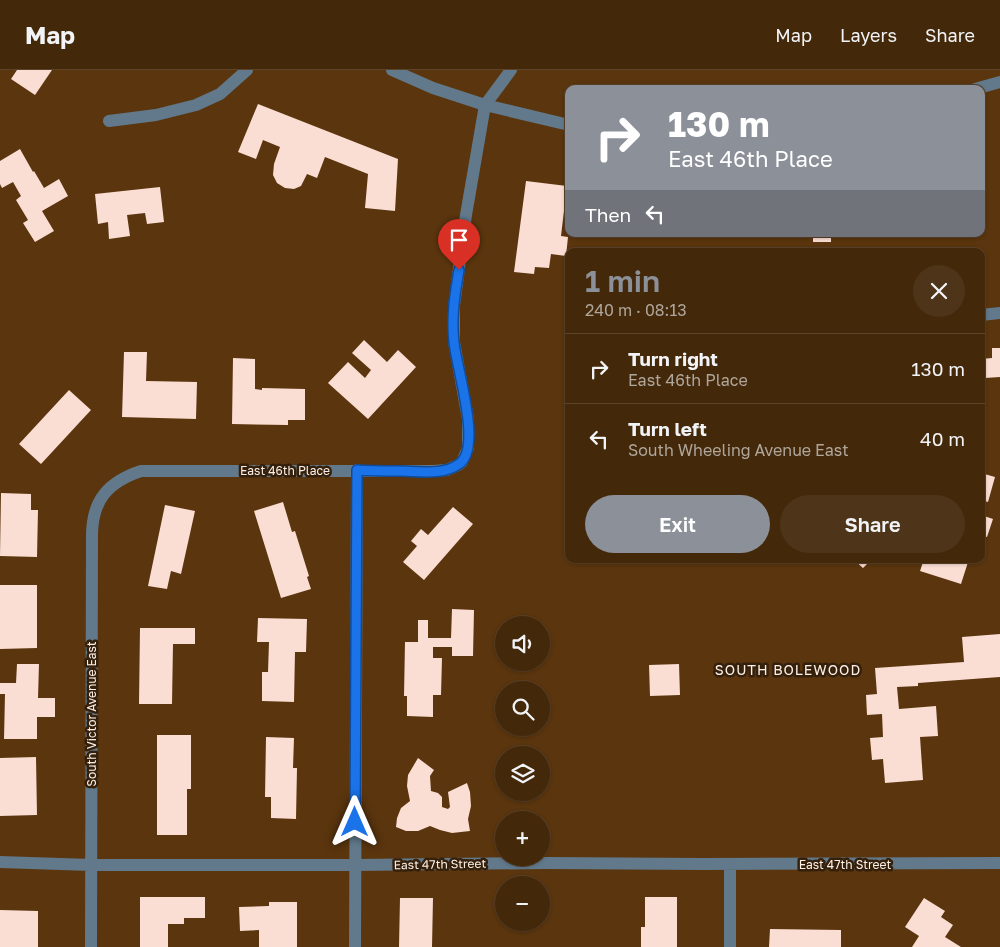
<!DOCTYPE html>
<html lang="en">
<head>
<meta charset="utf-8">
<style>
  :root { --surface:#44280a; --page:#4e3418; --text:#f1f3f6; --muted:#afa69c; --line:#5c442b; --accent:#8c9099 }
  body { margin:0; font-family:"Golos Text",sans-serif; background:var(--page); color:var(--text); height:100vh; display:flex; flex-direction:column; font-size:19px; white-space:nowrap }
  * { box-sizing:border-box; margin:0 }
  p { font-size:16px; color:var(--muted) }
  .icon { flex:none; width:28px; height:28px; fill:none; stroke:currentColor; stroke-width:2; stroke-linecap:round; stroke-linejoin:round }
  .map { position:relative; flex:1; overflow:hidden }
  .panel { position:absolute; left:565px; top:178px; width:420px; height:315px; display:flex; flex-direction:column; background:var(--surface); border-radius:10px; box-shadow:0 1px 4px #0004,0 0 0 1px var(--line) }
  .panel>* { flex:none }
  .hud { position:absolute; left:565px; top:15px; width:420px; height:152px; border-radius:10px; box-shadow:0 1px 4px #0004,0 0 0 1px var(--line); background:#8c9099; color:#fff; overflow:hidden }
  .tools { position:absolute; left:495px; top:546px; display:grid; gap:10px }
  .tools a { display:grid; place-items:center; width:55px; height:55px; border-radius:50%; background:var(--surface); box-shadow:0 1px 4px #0004,0 0 0 1px var(--line); font-size:25px }
  .pin { position:absolute; display:grid; place-items:center; width:42px; height:42px; color:#fff; margin:-51px -21px; border-radius:50% 50% 50% 0; rotate:-45deg; box-shadow:0 0 5px #0007 }
  .pin .icon { rotate:45deg }
  .me { position:absolute; width:55px; margin:-28px; rotate:0deg; stroke-linejoin:round; filter:drop-shadow(0 0 4px #0008) }
  .turn { display:flex; align-items:center; gap:18px; height:105px; padding:0 20px; font-size:22px }
  .turn .icon { width:65px; height:65px; stroke-width:2.5 }
  .turn b { display:block; font-size:35px; line-height:42px }
  .then { display:flex; align-items:center; height:48px; padding:0 20px; background:#0003; gap:10px; font-size:19px }
  .round { display:grid; place-items:center; flex:none; width:52px; height:52px; border-radius:26px; background:var(--page) }
  .headline { display:flex; align-items:center; justify-content:space-between; height:85px; padding:0 20px }
  h1 { font-size:30px; font-weight:600; line-height:38px; color:var(--accent) }
  .button { display:flex; gap:10px; margin-top:auto; padding:10px 20px }
  .button a { flex:1; height:58px; border-radius:30px; background:var(--accent); color:#fff; font-size:20px; font-weight:600; line-height:58px; text-align:center }
  .button a+a { background:var(--page); color:var(--text) }
  ul { padding:0; list-style:none }
  li { display:flex; align-items:center; gap:15px; height:70px; padding:0 20px; border-top:1px solid var(--line) }
  li div { flex:1 }
  li b { display:block; font-size:19px }
  li em { font-style:normal }
  header { display:flex; align-items:center; gap:30px; box-sizing:border-box; height:70px; padding:0 25px; background:var(--surface); border-bottom:1px solid var(--line) }
  header strong { font-size:24px }
  nav { display:flex; gap:28px; margin-inline-start:auto; font-size:18px }
  .map>svg:first-child { display:block }
  .building { fill:#faddd3 }
  .lines { fill:none; stroke-linecap:round; stroke-linejoin:round }
  .minor { stroke:#61798b; stroke-width:12 }
  .route-casing { stroke:#114b97; stroke-width:12 }
  .route { stroke:#1a73e8; stroke-width:9 }
  .labels { text-anchor:middle; dominant-baseline:central; stroke-width:5; stroke-linejoin:round; paint-order:stroke }
  .street-label { font-size:12px; fill:#fcf0e6; stroke:#35200c }
  .neighbourhood-label { font-size:14px; letter-spacing:1px; fill:#fcf0e6; stroke:#35200c }
</style>
</head>
<body>
<header>
<strong>Map</strong>
<nav><a>Map</a><a>Layers</a><a>Share</a></nav>
</header>
<div class="map">
<svg width="1000" height="877" viewBox="0 0 1000 877">
  <rect width="100%" height="100%" fill="#5a350e"/>
  <path class="building" d="M17 0H52L35 25 11 9Z
    M258 34 398 89 395 141 365 138 368 104 325 87 317 108 307 104 301 116 294 119 285 118 277 113 273 105 274 94 280 77 263 70 256 89 238 82Z
    M20 79 33 102 34 101 44 118 59 109 68 126 42 141 54 161 35 172 23 153 28 150 16 130 21 126 13 112 2 118 0 114V91Z
    M526 111 567 116 561 166 568 167 566 186 551 184 549 198 535 197 534 204 514 202Z
    M160 117 164 152 147 154 145 143 127 145 130 166 109 169 108 152 98 154 95 124Z
    M813 164H831V172H813Z
    M364 270 387 292 398 280 416 297 368 349 328 313 348 292 365 308 371 300 352 283Z
    M992 278H1000V307L985 308 986 350H981V289L992 288Z
    M124 282H147L146 311 197 312 196 349 122 347Z
    M233 288 255 289V319L262 320V318L305 319V350H288V355L232 354Z
    M69 320 91 340 41 394 19 374Z
    M981 403 995 407 988 432 981 430Z
    M1 423 31 424V440H38L37 487 0 486Z
    M283 432 292 462 295 461 309 506 307 507 311 519 281 528 254 441Z
    M165 435 195 441 181 504 171 501 167 519 148 516Z
    M453 437 473 454 424 510 403 492 417 476 411 471 421 459 428 465Z
    M981 445 993 449 987 467 981 465Z
    M853 489H872L863 498Z
    M924 489 936 492 937 489H969L961 514 920 501Z
    M0 515H37V578L0 579Z
    M452 539 474 540 473 586H452V577H433V588H442L441 625H433V647L407 646V626H404L405 572H418V550H428V568H451Z
    M258 548 307 549 306 582H295L294 632 262 631V602H268L269 572H257Z
    M140 558H195V574H173L172 634H139Z
    M1000 564V607L918 613V616L897 617 899 639 936 636 938 666 920 667 923 710 885 713 883 689 872 690 870 668 883 667 882 644 867 645 866 625 877 624 875 598 964 592 962 567Z
    M17 594H39L38 628H55V647H37V669H4L5 624H0V613H16Z
    M679 594 680 625 650 626 649 595Z
    M157 665H191V719H187V765H157Z
    M266 667 294 668 293 698H297L296 749 271 748V727H265Z
    M36 687 37 745 0 746V688Z
    M418 688 434 700 430 706 431 721 438 723 442 727V737L448 739 450 737 448 722 467 713 470 722 471 736 468 749 470 761 452 763 440 760 430 756 418 761H406L396 757 397 748 401 738 410 731 407 716 408 705Z
    M140 827H205V848H184V854H168V877H140Z
    M645 827H677V877H641V857H645Z
    M400 828H433L432 877H399Z
    M924 828 945 841 941 847 953 855 945 867 961 877H912L919 866 905 857Z
    M269 832H297V877H259V860L240 861 239 837 269 836Z
    M0 840 38 841V877H0Z
    M770 859 841 860V877H769Z"/>
  <g class="lines">
    <path class="minor" d="M392 0 433 18 485 35 569 55
      M975 19 1000 12
      M109 51 156 45 196 35 220 24 247 0
      M981 245 1000 243
      M0 792 91 795H355L545 793 704 794 1000 793
      M730 794V877
      M91 877 92 466C92 430 108 412 141 401H433L447 400 458 395 462 392 468 378V349L454 272V236L466 145 485 35 511 0
      M355 877 357 400"/>
  </g>
  <g class="lines">
    <g class="route-casing">
      <path id="route" d="M355 752 357 400C371 401 385 401 399 401 417 401 443 406 459 394 483 378 456 297 454 272 451 248 455 223 459 200"/>
    </g>
    <use href="#route" class="route"/>
  </g>
  <g class="labels">
    <g class="street-label">
      <text x="285" y="400">East 46th Place</text>
      <text transform="translate(91 644) rotate(-90)">South Victor Avenue East</text>
      <text transform="translate(440 794) rotate(-1)">East 47th Street</text>
      <text x="845" y="794">East 47th Street</text>
    </g>
    <g class="neighbourhood-label">
      <text x="788" y="599">SOUTH BOLEWOOD</text>
    </g>
  </g>
</svg>
<div class="tools">
<a><svg class="icon" aria-label="sound" viewBox="0 0 24 24"><path d="M4 9h4l5-4v14l-5-4H4zM17 9q2 3 0 6"/></svg></a>
<a><svg class="icon" aria-label="search" viewBox="0 0 24 24"><circle cx="10" cy="10" r="6"/><path d="M15 15l6 6"/></svg></a>
<a><svg class="icon" aria-label="layers" viewBox="0 0 24 24"><path d="M12 4l9 5-9 5-9-5zM3 14l9 5 9-5"/></svg></a>
<a>+</a>
<a>−</a>
</div>
<div class="pin" style="left:459px;top:200px;background:#d93025"><svg class="icon" aria-label="arrive" viewBox="0 0 24 24"><path d="M6 21V4h12l-3 4 3 4H6"/></svg></div>
<svg class="me" style="left:355px;top:752px" viewBox="-20 -20 40 40"><path d="M0-17L14 15 0 8-14 15z" fill="#1a73e8" stroke="#fff" stroke-width="4"/></svg>
<div class="hud">
<div class="turn"><svg class="icon" aria-label="right" viewBox="0 0 24 24"><path d="M7 20v-9h11M14 6l5 5-5 5"/></svg><div><b>130 m</b>East 46th Place</div></div>
<div class="then">Then<svg class="icon" aria-label="left" viewBox="0 0 24 24"><path d="M17 20v-9H6M10 6l-5 5 5 5"/></svg></div>
</div>
<section class="panel">
<div class="headline"><div><h1>1 min</h1><p>240 m · 08:13</p></div><a class="round"><svg class="icon" aria-label="close" viewBox="0 0 24 24"><path d="M6 6l12 12M18 6L6 18"/></svg></a></div>
<ul>
<li><svg class="icon" aria-label="right" viewBox="0 0 24 24"><path d="M7 20v-9h11M14 6l5 5-5 5"/></svg><div><b>Turn right</b><p>East 46th Place</p></div><em>130 m</em></li>
<li><svg class="icon" aria-label="left" viewBox="0 0 24 24"><path d="M17 20v-9H6M10 6l-5 5 5 5"/></svg><div><b>Turn left</b><p>South Wheeling Avenue East</p></div><em>40 m</em></li>
</ul>
<div class="button"><a>Exit</a><a>Share</a></div>
</section>
</div>
</body>
</html>
